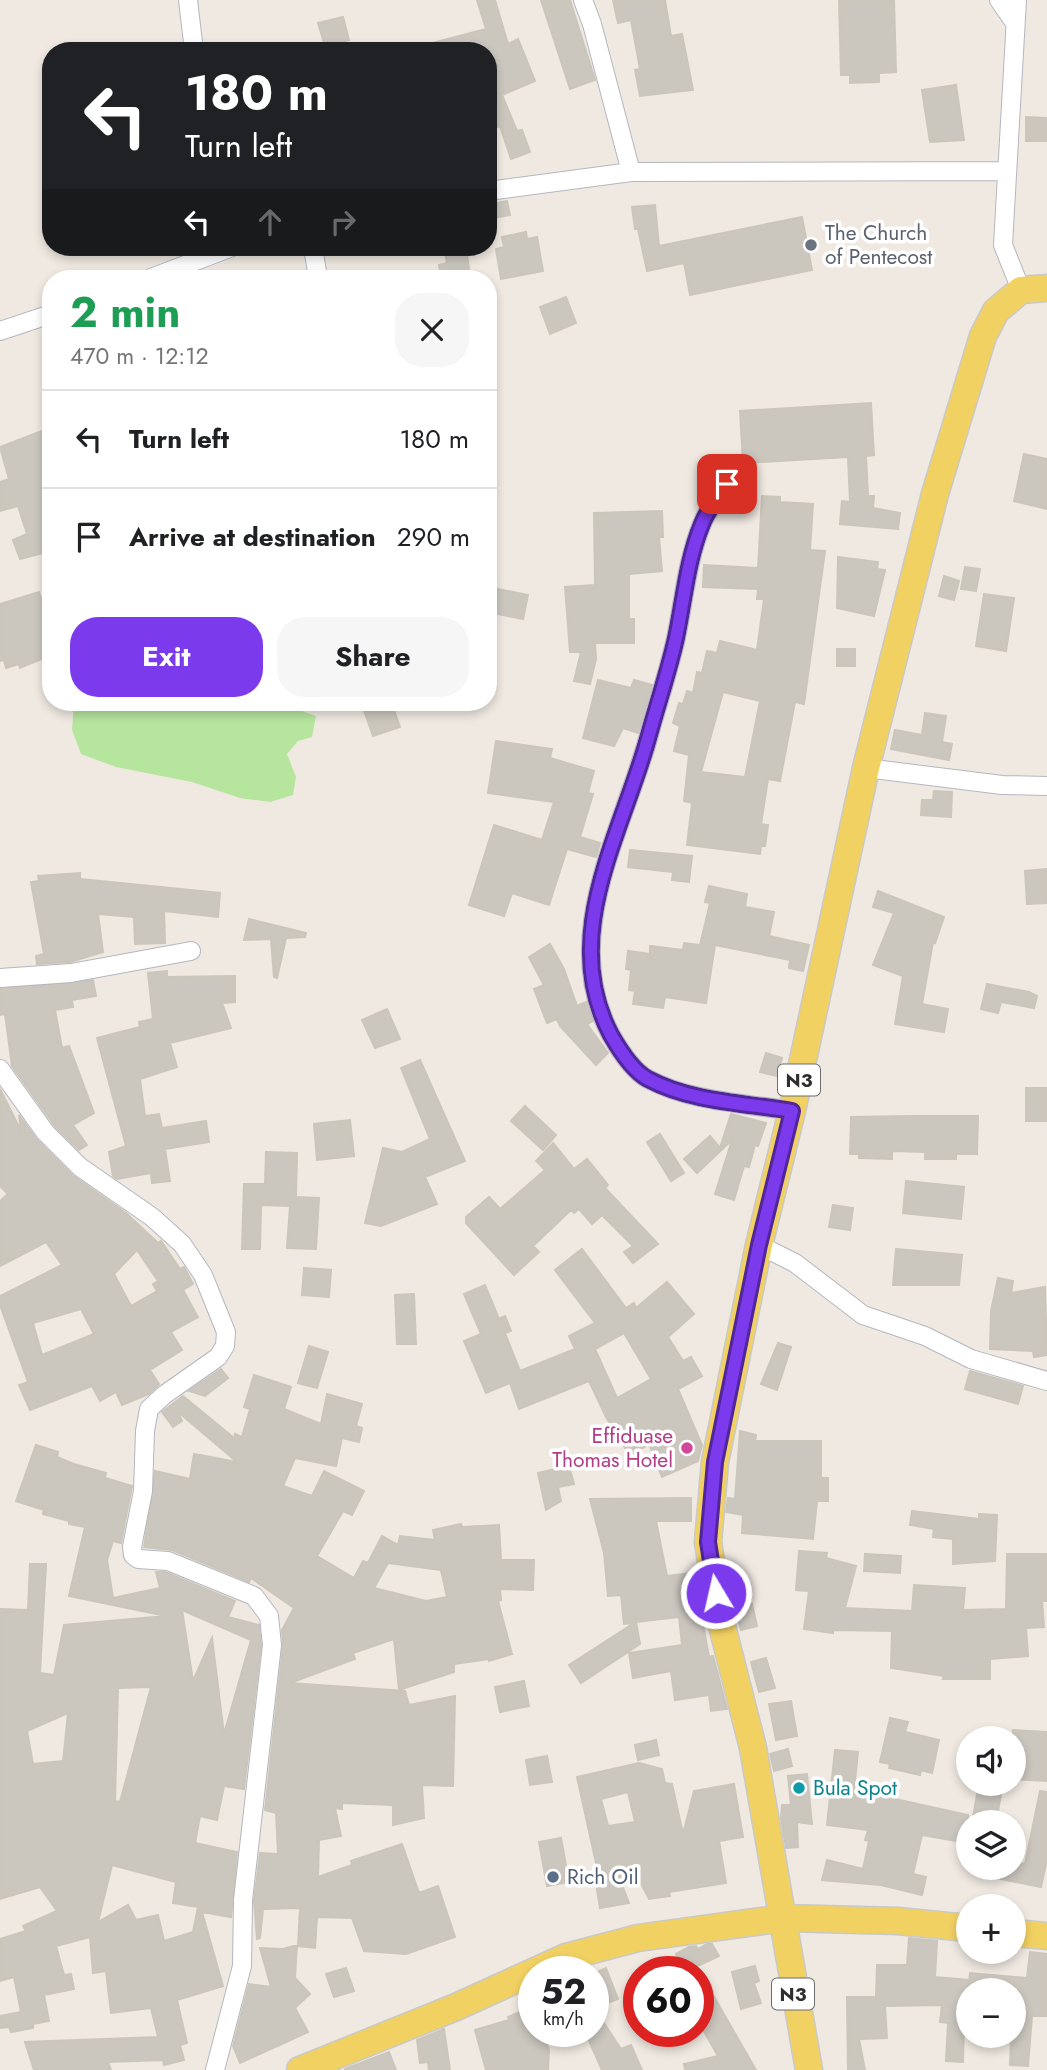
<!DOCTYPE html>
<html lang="en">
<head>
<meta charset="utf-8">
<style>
  :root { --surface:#fff; --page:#f6f6f6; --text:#202124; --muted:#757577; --line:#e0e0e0; --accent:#7c3aed }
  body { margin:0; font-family:Jost,sans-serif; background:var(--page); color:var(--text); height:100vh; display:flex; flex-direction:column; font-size:26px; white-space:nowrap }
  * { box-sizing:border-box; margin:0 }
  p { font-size:23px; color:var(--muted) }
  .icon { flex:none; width:38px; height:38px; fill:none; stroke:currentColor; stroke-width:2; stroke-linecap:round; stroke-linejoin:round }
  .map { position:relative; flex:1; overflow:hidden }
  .panel { position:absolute; left:42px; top:270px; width:455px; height:441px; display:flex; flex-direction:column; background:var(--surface); border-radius:28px; box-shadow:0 4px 10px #0003 }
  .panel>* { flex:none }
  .hud { position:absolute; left:42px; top:42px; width:455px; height:214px; border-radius:28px; box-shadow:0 4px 10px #0003; background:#202124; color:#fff; overflow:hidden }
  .tools { position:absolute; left:956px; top:1726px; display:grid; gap:14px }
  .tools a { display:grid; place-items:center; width:70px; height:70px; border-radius:50%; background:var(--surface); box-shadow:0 4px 10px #0003; font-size:35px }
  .speed { position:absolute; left:518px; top:1956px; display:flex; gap:14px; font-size:35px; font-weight:700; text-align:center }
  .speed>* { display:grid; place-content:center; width:91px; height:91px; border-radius:50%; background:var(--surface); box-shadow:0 4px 10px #0003; line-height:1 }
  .speed small { font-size:18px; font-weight:400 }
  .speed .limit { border:10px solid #d22; background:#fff; color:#111 }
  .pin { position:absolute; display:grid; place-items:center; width:60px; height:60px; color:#fff; margin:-30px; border-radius:14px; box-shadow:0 4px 10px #0006 }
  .me { position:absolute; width:77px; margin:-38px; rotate:351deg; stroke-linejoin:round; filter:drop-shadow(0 0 5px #0008) }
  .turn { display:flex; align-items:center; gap:24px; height:147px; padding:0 28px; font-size:32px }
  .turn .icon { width:91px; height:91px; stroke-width:2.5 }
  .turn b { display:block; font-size:49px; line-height:60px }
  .lanes { display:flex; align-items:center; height:66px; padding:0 28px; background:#0003; justify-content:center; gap:35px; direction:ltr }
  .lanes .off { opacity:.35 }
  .round { display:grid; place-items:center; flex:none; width:74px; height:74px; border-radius:28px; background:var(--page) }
  .head { display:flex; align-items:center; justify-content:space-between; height:119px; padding:0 28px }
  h1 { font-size:42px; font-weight:700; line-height:52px; color:#1e9e55 }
  .button { display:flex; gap:14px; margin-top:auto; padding:14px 28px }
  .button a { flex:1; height:80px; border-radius:28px; background:var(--accent); color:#fff; font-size:28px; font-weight:700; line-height:80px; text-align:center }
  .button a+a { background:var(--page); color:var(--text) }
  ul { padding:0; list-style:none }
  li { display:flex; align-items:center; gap:21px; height:98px; padding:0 28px; border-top:2px solid var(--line) }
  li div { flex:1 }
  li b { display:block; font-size:26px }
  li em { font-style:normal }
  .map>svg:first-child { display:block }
  .green { fill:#b6e59e }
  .building { fill:#cbc7bf; stroke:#cbc5ba; stroke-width:2; fill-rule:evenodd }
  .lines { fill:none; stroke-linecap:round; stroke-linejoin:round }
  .minor-casing { stroke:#b4b7c1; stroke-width:20 }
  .primary-casing { stroke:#c9c9c9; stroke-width:29 }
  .minor { stroke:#fff; stroke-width:18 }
  .primary { stroke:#f2d163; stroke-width:26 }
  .route-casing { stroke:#51269a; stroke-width:18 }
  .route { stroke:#7c3aed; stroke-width:12 }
  .worship-dot { fill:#6b7280; stroke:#fff; stroke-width:2.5 }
  .hotel-dot { fill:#d1479c; stroke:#fff; stroke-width:2.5 }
  .culture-dot { fill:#0f9aa8; stroke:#fff; stroke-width:2.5 }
  .service-dot { fill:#5c6f8a; stroke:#fff; stroke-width:2.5 }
  .labels { text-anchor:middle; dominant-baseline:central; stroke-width:7; stroke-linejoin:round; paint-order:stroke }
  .shield { fill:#fff; stroke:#6d6d6d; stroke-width:2 }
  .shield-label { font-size:19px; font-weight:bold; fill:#2e2e2e }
  .worship-label { font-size:21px; fill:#5b616d; stroke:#fff; text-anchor:start }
  .hotel-label { font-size:21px; fill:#b23c85; stroke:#fff; text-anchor:end }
  .culture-label { font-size:21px; fill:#0d838f; stroke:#fff; text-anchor:start }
  .service-label { font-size:21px; fill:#4e5e75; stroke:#fff; text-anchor:start }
</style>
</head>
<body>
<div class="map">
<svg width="1047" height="2070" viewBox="0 0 1047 2070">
  <rect width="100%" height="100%" fill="#efe9e1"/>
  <path class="green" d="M74 702H276L316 716 312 737 298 741 287 754 296 777 293 795 270 802 240 798 192 782 116 767 81 754 72 730Z"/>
  <path class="building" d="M477 0H495L508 44 518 39 535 81 502 95 517 131 522 130 530 152 511 159 500 126 497 127 488 107V51H421V46L486 29Z
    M541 0H570L595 80 570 89Z
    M613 0H665L671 36 682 34 693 90 640 96 635 70 640 69 631 20 618 23Z
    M839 0H894L896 72 879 73V82L850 83V75H841Z
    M343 17 349 40 325 46 318 23Z
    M956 85 964 140 930 142 922 90Z
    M1026 117 1047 118V141H1026Z
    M507 201 510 215 488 219V205Z
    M655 205 659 246 802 217 812 270 690 295 684 263 647 271 638 229H635L632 207Z
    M526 232 527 239 537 237 543 271 501 279 496 249 504 247 502 237Z
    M444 247H466L470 276 441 278 439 265 447 263Z
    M566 297 576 323 550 334 540 307Z
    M871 403 874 455 866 456 868 496H874L873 508 900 513 898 529 840 524 842 501 850 502 848 457 743 463 740 411Z
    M47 429 51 437V551L20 559 13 540 27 534 18 506 0 511V482L9 479 0 447Z
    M1024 454 1047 459V509L1014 501Z
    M762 496 780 497V502L813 504 810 550 825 551 804 704 795 702 780 781 768 779 761 824 768 825 765 846H761L760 854 687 845 692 803 684 801 689 755 674 751 680 726 673 723 679 703 683 704 687 691 693 693 697 672 702 673 707 651 717 653 720 641 757 650 764 599H757L758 589 703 587 704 565 758 568ZM723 692 760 701 745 777 701 772Z
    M662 511 663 537H659L662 571 629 574V619H634V643H595L596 659 590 684 574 681 581 652H570L565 587 595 585 594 513Z
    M838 557 878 562 877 569 885 570 874 616 837 608Z
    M965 567 980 569 976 591 961 589Z
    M944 576 959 581 954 600 939 596Z
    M488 587 528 595 523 619 488 612Z
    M39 592 51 631V655L20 668 19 664 6 668 4 660 0 661V604Z
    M984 594 1014 598 1006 651 976 646Z
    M837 649H855V666H837Z
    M598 680 631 688 634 680 652 685 638 733 623 728 614 746 583 738Z
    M371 702H391L400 727 373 736 362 705Z
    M925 713 946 716 942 742 952 744 949 760 891 749 895 730 922 735Z
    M496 741 552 749 550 758 594 771 588 793 593 794 580 837 600 843 596 857 567 849 549 905 512 893 504 916 469 905 494 825 542 840 554 802 488 793Z
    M934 791 952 792 951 817 921 815 922 800H933Z
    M630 850 692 856 689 882 672 880 673 872 628 867Z
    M1047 869V903L1027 904 1025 871Z
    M80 873V879L220 893 218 917 164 911 165 943 135 944 134 917 98 914 103 952 70 962 37 964 36 956 44 954 31 882 39 881 38 876Z
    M709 886 747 894 745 907 774 912 769 936 809 945 803 971 789 968 790 960 715 945 706 1003 665 997 663 1008 633 1004 635 991 629 990 631 970 626 969 628 951 650 954V946L683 950 684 943 700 945 710 903 705 902Z
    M878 891 944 917 935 943 933 942 922 1004 948 1009 944 1032 895 1024 903 976 873 965 894 913 873 907Z
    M249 919 306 933 305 937 286 938 277 978 274 977 271 939 244 940Z
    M550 944 564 969 577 1006 586 1002 593 1021 587 1024 608 1053 596 1065 560 1026 557 1019 547 1023 534 989 544 985 529 957Z
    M167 971V977L235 976V1002L222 1003 231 1028 170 1043 177 1067 140 1079 145 1116 159 1114 162 1128 206 1121 209 1142 165 1149 170 1181 152 1183 151 1173 117 1179 113 1176 109 1152 126 1146 97 1038 140 1027 139 1022 153 1019 148 973Z
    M93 980 96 996 72 1000 73 1007 55 1010 62 1048 69 1046 94 1113 73 1125 87 1145 79 1150 54 1125 12 1066 5 1014 0 1015V989Z
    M987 984 1029 992 1037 996 1034 1008 1001 1002 998 1013 981 1009Z
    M387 1009 400 1039 375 1048 362 1020Z
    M766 1053 782 1058 777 1076 760 1072Z
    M420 1060 465 1161 425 1177 437 1204 381 1226 365 1223 383 1148 402 1152 430 1139 401 1068Z
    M1026 1088H1047V1121H1026Z
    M0 1089 21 1131 19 1115 37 1140 72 1175 126 1213 158 1243 161 1241 180 1269 184 1267 193 1284 183 1290 198 1317 171 1332 182 1350 150 1370 159 1384 149 1394 122 1405 116 1392 100 1401 92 1386 30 1410 19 1385 28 1382 0 1305V1296L62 1265 46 1242 0 1266V1201L8 1194 0 1186ZM137 1250 158 1281 153 1284 157 1291 131 1306 114 1274ZM81 1309 94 1334 42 1355 33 1323Z
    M525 1106 556 1135 543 1150 511 1121Z
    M731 1114 766 1123 758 1146 755 1145 749 1167 744 1166 734 1200 715 1194 732 1140 697 1173 684 1159 710 1136 720 1148Z
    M912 1116H978L977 1154H956V1159H925V1152L892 1151V1159L859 1158V1154H850L851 1117Z
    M350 1120 354 1156 317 1160 314 1124Z
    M660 1134 684 1173 671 1181 647 1142Z
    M553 1143 574 1169 587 1159 608 1185 605 1188 658 1244 633 1263 624 1252 633 1246 602 1215 592 1224 579 1209 574 1213 571 1210 533 1246 539 1252 514 1275 466 1223V1217L489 1197 500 1209 545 1170 536 1161Z
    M266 1152 297 1153 296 1197 319 1198 316 1249 287 1248 290 1206 261 1205 260 1249H242L244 1184H265Z
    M906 1181 964 1187 961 1219 903 1213Z
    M833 1205 853 1208 850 1230 829 1227Z
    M582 1249 626 1308 634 1303 636 1308 667 1282 694 1314 668 1337 683 1361 691 1357 702 1376 678 1389 702 1445 698 1461 662 1477 649 1444 630 1456 606 1417 589 1381 519 1409 510 1383 486 1393 464 1341 481 1334 464 1294 485 1285 499 1319 505 1316 511 1331 505 1333 520 1371 575 1349 569 1336 595 1323 555 1270ZM624 1333 651 1379 617 1398 595 1349Z
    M896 1249 962 1255 959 1285H893Z
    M304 1268 331 1270 329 1297 302 1295Z
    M998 1278 1013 1281 1011 1293 1045 1287 1047 1355 1034 1357 1033 1351 990 1349 991 1311Z
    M414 1294 416 1344H397L395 1295Z
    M778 1343 791 1347 777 1390 761 1384Z
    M309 1346 328 1352 317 1388 298 1383Z
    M221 1369 228 1378 205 1396 189 1391Z
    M970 1371 1023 1386 1018 1404 965 1389Z
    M254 1375 291 1387 284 1409 321 1424 327 1394 362 1404 356 1426 362 1428 359 1442 342 1438 336 1466 295 1458 283 1486 312 1496 324 1471 364 1491 352 1515 343 1511 317 1556 354 1578 363 1561 368 1563 382 1536 398 1545 400 1536 435 1540 433 1530 461 1524 462 1527 499 1525 501 1560H534L533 1590 500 1589 501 1600 498 1601 512 1654 489 1661V1659L454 1664V1672L399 1690 394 1639 353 1653 355 1659 290 1683 405 1691 409 1705 455 1696 453 1786 422 1785 424 1818 393 1825V1805L342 1803V1809L335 1808 341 1836 319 1840 318 1877 352 1865 351 1861 402 1844 419 1893 438 1886 455 1937 406 1954 364 1951 352 1918 317 1917 315 1948 298 1946 300 1908 263 1909 260 1938 257 1939 254 1901 260 1853 278 1854 276 1813 265 1810 283 1646 282 1630 294 1608 251 1578 249 1582 172 1550 144 1547 155 1471 190 1479 194 1454 237 1462 177 1411 182 1421 173 1427 162 1412 183 1396 234 1438 235 1434 242 1437 250 1409 244 1407ZM388 1563 441 1570 447 1597 426 1601 374 1588Z
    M740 1431 756 1435 755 1441H821V1478H828V1501H817L813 1539 742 1533 743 1515 726 1512 728 1498 735 1499Z
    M36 1445 58 1452 57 1457 74 1464 106 1473 105 1478 132 1486 121 1543 113 1541 107 1560 113 1598 160 1588 156 1572H165L235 1601 228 1617 259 1625 261 1645 244 1789 224 1786 217 1820 200 1816 195 1843 237 1852 231 1917 202 1912 223 1986 177 2000 187 2043 180 2045 184 2060 164 2065 163 2060 108 2062 111 2070H34L25 2042 158 2037 151 2008 111 2013 106 1971 93 1973 90 1937 56 1946 64 1975 71 1974 74 1989 44 1995 49 2021 33 2024V2028L11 2032 9 2027 0 2028V2016L21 2012 14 1977 0 1981V1939L26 1931 23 1926 57 1911 40 1887 0 1899V1609L28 1610 30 1564H46L40 1673 54 1675 64 1625 166 1616 69 1596 85 1527 69 1524V1521L43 1514 44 1510 16 1501ZM182 1610 251 1640 224 1734 212 1638 193 1681ZM151 1687 120 1802 115 1801 118 1688ZM68 1713 63 1761 33 1764 27 1731ZM112 1865 176 1882 173 1903 198 1907 193 1932 164 1941 158 1915 136 1920 128 1905 98 1922Z
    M569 1466 574 1484 558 1487 561 1501 546 1510 538 1473Z
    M691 1498V1521H656L667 1576 692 1573V1606L700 1607 709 1657 713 1656 727 1709 711 1711 709 1695 675 1700 671 1671 633 1678 629 1653 682 1645 679 1617 636 1622 640 1644 581 1683 569 1665 634 1623 624 1624 621 1595 608 1596 604 1553 590 1499Z
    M912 1511 979 1519V1514L997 1515 995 1561 953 1564V1539L933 1537 934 1529 910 1525Z
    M799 1551 827 1553 826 1558 856 1566 845 1608 912 1611 914 1585 965 1588 963 1610 1006 1609 1007 1554H1047V1601H1042L1044 1627 1026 1628 1028 1656 990 1659V1679H943L944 1676 891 1668 892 1631 833 1630V1633L804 1629 809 1591 796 1590Z
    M865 1554 901 1556 900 1573 864 1571Z
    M752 1604 757 1626 741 1630 735 1608Z
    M766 1658 775 1688 759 1692 751 1662Z
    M524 1681 529 1706 500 1712 495 1687Z
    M791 1701 797 1736 776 1740 769 1704Z
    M890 1718 908 1722 905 1732 939 1740 932 1773 921 1770 920 1775 889 1768 890 1764 880 1762Z
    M1013 1730 1047 1732V1781L1013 1779Z
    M656 1740 659 1755 638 1760 635 1745Z
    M788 1749 792 1766 774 1771 770 1754Z
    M835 1750 858 1752 854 1790 968 1815V1843L922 1835 913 1874 926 1877 922 1895 881 1885 822 1880 827 1860 863 1869 869 1841 865 1840 868 1830 827 1825Z
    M547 1756 552 1782 530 1785 526 1760Z
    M639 1763 662 1769 665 1783 672 1784 683 1834 694 1791 734 1784 743 1837 719 1841 726 1883 669 1892 670 1896 649 1899 638 1878 622 1885 629 1903 600 1908 594 1872H598L577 1777ZM628 1792 635 1822 608 1826 601 1799Z
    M807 1774 812 1824 797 1822 798 1847 786 1848 781 1818 782 1805H791L788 1776Z
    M979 1784 1002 1789 996 1822H972Z
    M1040 1791 1047 1792V1860L1041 1887 976 1874V1867H1013V1862L1025 1864Z
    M561 1838 569 1882 547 1886 539 1842Z
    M909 1938 937 1941 935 1977 968 1980V2025H964L963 2062 946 2061 948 2023 940 2022 942 2005 885 2006 887 2038 859 2039 865 2070H848L847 1997H876L877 1965H907Z
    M707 1944H712L719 1956 685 1972 676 1954 689 1947 696 1946 698 1949Z
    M297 1945 295 1978 310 1994 295 2008 308 2032 240 2063 233 2046 249 1984 271 1987 260 1948 283 1949Z
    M1030 1952 1047 1954V2016H1032L1028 2066 1010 2065 1013 1990H968L970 1973 1027 1978Z
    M755 1966 759 1981 754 1983 761 2003 741 2009 732 1972Z
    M346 1968 354 1991 334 1997 326 1974Z
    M606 1968 618 1999 594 2008 621 2049 631 2045 642 2070H602L585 2032H593V1974Z
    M698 1969 756 2070H685L684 2064 718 2056 698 2021Z
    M534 2006V2032H542L549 2050 548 2070H486L475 2030 509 2020 508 2017Z
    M444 2029 450 2070H429L428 2062 420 2063 417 2040Z
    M389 2052 396 2070H345V2069Z"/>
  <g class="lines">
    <g class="minor-casing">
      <path id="minor" d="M188 0 194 51
        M583 0 592 24 631 172
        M999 0 1015 23
        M1017 0 1003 245 1021 290
        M488 191 631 172 1006 171
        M313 247 318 278
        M151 278 232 247
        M0 331 51 314
        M727 484C719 496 707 510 702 524 687 560 684 600 676 638 669 670 658 702 649 735 623 831 558 936 611 1035 619 1049 633 1071 648 1079 691 1102 745 1103 792 1111
        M866 768 1002 785 1047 786
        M0 978 71 973 191 951
        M0 1069 45 1132 80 1167 152 1217 182 1244 203 1275 226 1332 225 1346 218 1357 164 1395 149 1409 145 1431 143 1491 132 1547 133 1555 138 1559 168 1561 254 1596 269 1616 272 1645 243 1900 242 1966 215 2070
        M759 1245 795 1263 863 1315 925 1336 971 1359 1047 1381"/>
    </g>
    <g class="primary-casing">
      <path id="primary" d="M1013 1933 1047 1936
        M300 2070 456 2007 566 1957 638 1938 784 1918 898 1921 968 1928
        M809 2070 753 1748 720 1618 708 1542 715 1462 759 1245 792 1111 866 768 935 494 983 336 996 311 1021 290 1047 288"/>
    </g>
    <use href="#minor" class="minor"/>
    <use href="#primary" class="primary"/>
  </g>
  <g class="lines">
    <g class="route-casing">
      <path id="route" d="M716 1593 708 1542 715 1462 759 1245 792 1111C745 1103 691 1102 648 1079 633 1071 619 1049 611 1035 558 935 623 832 649 735 658 702 669 670 676 638 684 600 687 560 702 524 707 510 719 496 727 484"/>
    </g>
    <use href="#route" class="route"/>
  </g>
  <circle class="worship-dot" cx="811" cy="245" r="7"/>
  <circle class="hotel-dot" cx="687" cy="1448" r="7"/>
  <circle class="culture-dot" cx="799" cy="1788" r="7"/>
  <circle class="service-dot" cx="553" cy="1877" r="7"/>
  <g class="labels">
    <g class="shield">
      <rect x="778" y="1064.5" width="42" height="31" rx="5"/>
      <rect x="772" y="1978.5" width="42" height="31" rx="5"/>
    </g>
    <g class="shield-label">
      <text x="799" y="1080">N3</text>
      <text x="793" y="1994">N3</text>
    </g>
    <g class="worship-label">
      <text x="825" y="233">The Church<tspan x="825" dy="24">of Pentecost</tspan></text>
    </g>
    <g class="hotel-label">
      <text x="673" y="1436">Effiduase<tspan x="673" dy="24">Thomas Hotel</tspan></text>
    </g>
    <g class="culture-label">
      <text x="813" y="1788">Bula Spot</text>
    </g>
    <g class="service-label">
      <text x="567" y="1877">Rich Oil</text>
    </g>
  </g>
</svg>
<div class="tools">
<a><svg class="icon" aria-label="sound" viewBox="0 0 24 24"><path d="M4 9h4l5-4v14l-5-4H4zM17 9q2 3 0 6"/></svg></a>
<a><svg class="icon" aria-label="layers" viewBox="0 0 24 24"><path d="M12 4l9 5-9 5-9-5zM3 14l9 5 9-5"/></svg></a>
<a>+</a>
<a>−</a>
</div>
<div class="speed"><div>52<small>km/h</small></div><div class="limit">60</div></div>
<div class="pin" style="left:727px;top:484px;background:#d93025"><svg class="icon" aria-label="arrive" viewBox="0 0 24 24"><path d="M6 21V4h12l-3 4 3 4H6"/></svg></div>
<svg class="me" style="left:716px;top:1593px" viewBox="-20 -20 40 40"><circle r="17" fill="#7c3aed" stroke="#fff" stroke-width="3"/><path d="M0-11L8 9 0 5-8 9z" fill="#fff"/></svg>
<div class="hud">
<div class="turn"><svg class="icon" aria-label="left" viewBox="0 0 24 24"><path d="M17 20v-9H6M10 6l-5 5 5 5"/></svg><div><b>180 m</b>Turn left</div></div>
<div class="lanes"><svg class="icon" aria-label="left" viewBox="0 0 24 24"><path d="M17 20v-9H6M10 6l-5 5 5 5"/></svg><svg class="icon off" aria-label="ahead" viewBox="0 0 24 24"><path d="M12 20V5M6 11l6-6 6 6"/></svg><svg class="icon off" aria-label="right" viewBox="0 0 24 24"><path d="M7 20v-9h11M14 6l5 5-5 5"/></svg></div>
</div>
<section class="panel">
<div class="head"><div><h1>2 min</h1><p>470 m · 12:12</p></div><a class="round"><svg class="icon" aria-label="close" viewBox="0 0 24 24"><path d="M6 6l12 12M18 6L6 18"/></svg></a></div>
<ul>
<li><svg class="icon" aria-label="left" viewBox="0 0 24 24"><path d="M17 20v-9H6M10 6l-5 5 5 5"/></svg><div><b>Turn left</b></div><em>180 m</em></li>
<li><svg class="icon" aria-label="arrive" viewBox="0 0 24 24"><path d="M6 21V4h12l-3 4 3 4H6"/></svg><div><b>Arrive at destination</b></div><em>290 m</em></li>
</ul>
<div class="button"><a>Exit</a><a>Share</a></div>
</section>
</div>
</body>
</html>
